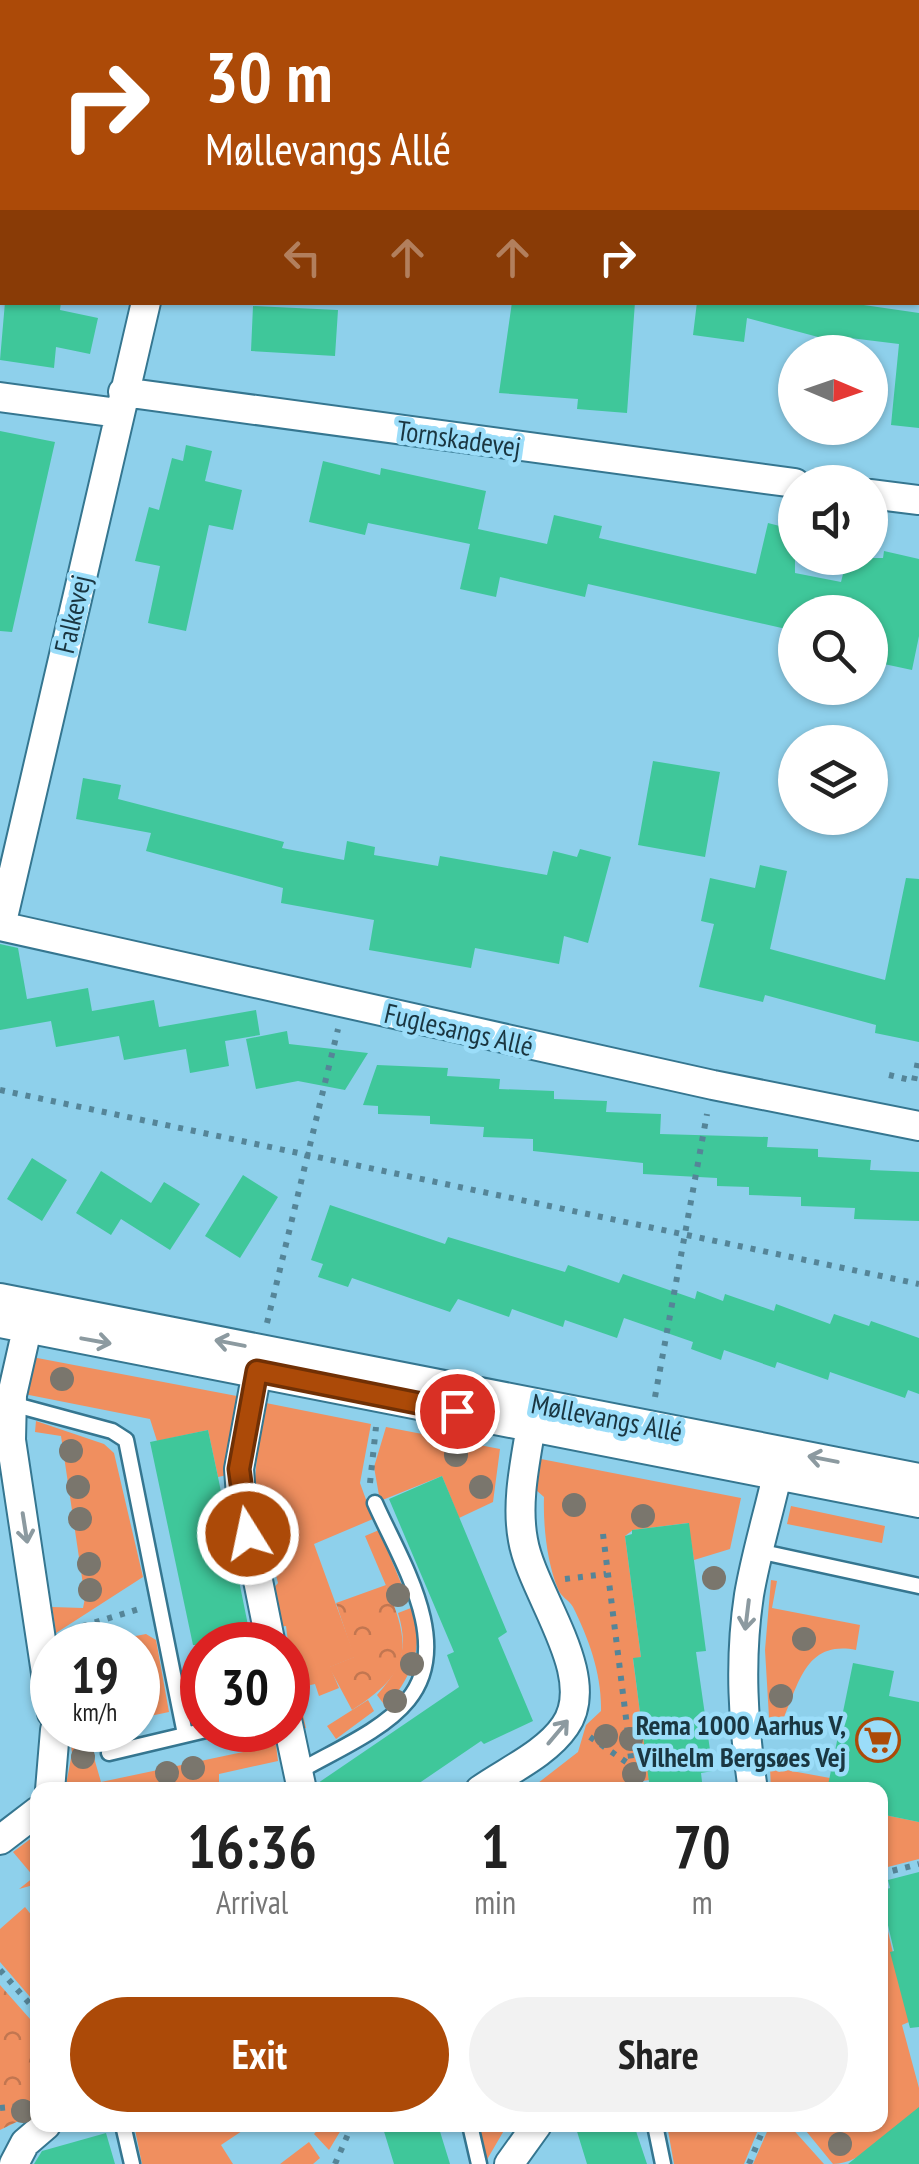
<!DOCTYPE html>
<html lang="en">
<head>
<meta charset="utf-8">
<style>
  :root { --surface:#fff; --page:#f2f2f2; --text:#222; --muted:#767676; --accent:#ac4a08 }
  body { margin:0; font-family:"PT Sans Narrow",sans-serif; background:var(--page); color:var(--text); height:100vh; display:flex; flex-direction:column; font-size:38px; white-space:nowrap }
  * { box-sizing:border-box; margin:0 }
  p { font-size:32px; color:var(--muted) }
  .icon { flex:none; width:55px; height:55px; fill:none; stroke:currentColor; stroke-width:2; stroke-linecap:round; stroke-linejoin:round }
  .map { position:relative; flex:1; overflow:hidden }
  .details { position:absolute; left:30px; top:1782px; width:858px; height:350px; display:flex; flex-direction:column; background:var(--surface); border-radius:20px; box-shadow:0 2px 8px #0004 }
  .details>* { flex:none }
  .guide { position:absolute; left:0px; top:0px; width:920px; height:305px; box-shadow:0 2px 8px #0004; background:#ac4a08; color:#fff; overflow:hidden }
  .needle { width:65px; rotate:92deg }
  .fabs { position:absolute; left:778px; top:335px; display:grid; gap:20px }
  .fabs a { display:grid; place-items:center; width:110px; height:110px; border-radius:50%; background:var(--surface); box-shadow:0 2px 8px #0004; font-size:50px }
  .speed { position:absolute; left:30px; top:1622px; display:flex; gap:20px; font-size:50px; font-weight:700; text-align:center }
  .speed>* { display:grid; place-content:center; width:130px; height:130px; border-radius:50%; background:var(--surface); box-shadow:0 2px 8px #0004; line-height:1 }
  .speed small { font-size:25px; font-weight:400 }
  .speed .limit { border:15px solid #d22; background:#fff; color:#111 }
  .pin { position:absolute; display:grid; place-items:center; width:85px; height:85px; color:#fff; margin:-42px; border:5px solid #fff; border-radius:50%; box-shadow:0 2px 10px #0007 }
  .me { position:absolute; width:110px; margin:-55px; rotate:350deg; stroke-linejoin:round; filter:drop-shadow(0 0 8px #0008) }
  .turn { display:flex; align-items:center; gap:35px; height:210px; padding:0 40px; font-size:45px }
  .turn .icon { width:130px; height:130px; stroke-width:2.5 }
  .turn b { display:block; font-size:70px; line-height:85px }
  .lanes { display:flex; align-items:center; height:95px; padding:0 40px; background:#0003; justify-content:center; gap:50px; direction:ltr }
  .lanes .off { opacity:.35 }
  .eta { display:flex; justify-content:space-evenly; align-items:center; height:170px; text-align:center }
  .eta b { font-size:60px; font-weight:700; line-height:70px }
  .action { display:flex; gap:20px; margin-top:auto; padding:20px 40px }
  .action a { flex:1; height:115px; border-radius:60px; background:var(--accent); color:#fff; font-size:40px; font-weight:700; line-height:115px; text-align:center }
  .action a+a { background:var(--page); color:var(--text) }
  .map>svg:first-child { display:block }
  .grass { fill:#f08f5f }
  .park { fill:url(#park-crowns) }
  .building { fill:#3fc79a }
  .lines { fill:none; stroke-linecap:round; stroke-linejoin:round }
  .service-casing { stroke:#357690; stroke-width:19 }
  .minor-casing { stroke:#357690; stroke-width:32 }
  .path { stroke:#558598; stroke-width:6; stroke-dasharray:5 8; stroke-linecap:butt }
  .service { stroke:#fff; stroke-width:14 }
  .minor { stroke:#fff; stroke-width:28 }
  .tree { fill:#7a766d }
  .oneway { stroke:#8c9aa0 }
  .route-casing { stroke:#703005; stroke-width:25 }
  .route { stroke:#ac4a08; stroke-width:18 }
  .labels { text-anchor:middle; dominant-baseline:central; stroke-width:9; stroke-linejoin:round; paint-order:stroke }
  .street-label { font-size:28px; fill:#1a3641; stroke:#9bddf9 }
  .poi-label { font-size:28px; font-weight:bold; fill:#1a3641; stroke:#9bddf9; text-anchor:end }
</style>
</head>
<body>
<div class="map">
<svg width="919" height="2164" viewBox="0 0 919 2164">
  <defs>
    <pattern id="park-crowns" width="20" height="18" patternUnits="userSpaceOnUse" patternTransform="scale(2.5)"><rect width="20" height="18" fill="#f08f5f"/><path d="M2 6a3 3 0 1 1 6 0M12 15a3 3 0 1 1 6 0" fill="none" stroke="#c27650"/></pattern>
  </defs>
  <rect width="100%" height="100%" fill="#8ed0eb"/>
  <path class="grass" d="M32 1357 242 1397 232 1474 218 1477 208 1430 157 1441 150 1419 24 1394Z
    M266 1403 371 1424 360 1483 373 1519 314 1544 355 1657 330 1667 339 1688 319 1696 315 1684 297 1688 306 1728 299 1729 286 1626 278 1627 271 1591 278 1583 274 1568 267 1569 257 1526 263 1516 261 1502 253 1503 261 1409Z
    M36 1421 104 1444 114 1453 143 1577 56 1633 52 1607 83 1608 85 1598 61 1436 35 1432Z
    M386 1427 500 1449 493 1502 459 1518 442 1476 380 1501 374 1467Z
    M541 1459 741 1498 730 1549 694 1560 688 1523 633 1530 625 1536 641 1657 633 1659 649 1780 631 1783V1790H529L578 1752 586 1725 601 1711C602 1675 589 1639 573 1607 569 1600 561 1597 558 1589 547 1563 543 1525 544 1497L536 1490Z
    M791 1506 885 1526 882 1543 787 1524Z
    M379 1530 406 1595 393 1602 365 1536Z
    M771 1580 777 1581 772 1608 860 1625 856 1650C800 1639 798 1694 777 1732L770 1734 765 1650Z
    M411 1608C426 1646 411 1678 386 1707L377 1695C401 1668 409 1648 398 1613Z
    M146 1634 156 1640 169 1712 150 1716 142 1681H138V1645H89Z
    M368 1700 374 1711 336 1739 327 1726Z
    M69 1730H86L101 1782 276 1745 278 1761 219 1774V1790H65L72 1753Z
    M770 1767 830 1778 827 1790H771Z
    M880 1814 919 1822V1859L880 1869Z
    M37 1834V1884L19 1889 34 1877 13 1852Z
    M880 1897 909 2022 902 2025 919 2088V2115C889 2126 865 2164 833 2164L806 2131 812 2125H880Z
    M25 1907 37 1922V2005L0 1962V1929Z
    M134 2125H251L221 2145 233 2164H142Z
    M322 2125H344L329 2150 314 2134Z
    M476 2125 506 2127 485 2163Z
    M667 2125H760L744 2164H674Z
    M770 2125H789L824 2164H753Z
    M309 2142 320 2158 313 2164H280Z"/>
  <path class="park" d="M386 1585C412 1647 412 1672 352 1710L329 1667 354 1657 336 1603Z
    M0 1985 38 2028 37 2112 0 2130Z"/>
  <path class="building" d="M5 302H61L60 310 98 318 90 354 56 347 54 368 0 360Z
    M512 302H635L627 413 577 409 578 399 499 393Z
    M697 302H843L919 313V428L891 425 899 344 834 336 833 341 747 318 744 342 693 335Z
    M253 306 338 310 335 356 251 351Z
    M0 431 55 442 12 632 0 631Z
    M186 445 212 451 205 481 242 490 233 530 209 525 186 631 148 623 160 566 135 561 149 507 159 510 172 458 183 461Z
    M323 461 380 475 381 468 486 491 478 529 547 544 554 515 602 526 599 538 756 574 768 523 795 530V573L841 582 847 558H883L884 551 919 559V636L912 670 870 661V612H795V631L588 584 585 597 500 577 496 597 460 589 470 544 368 523 365 535 309 522Z
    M653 761 720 772 705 857 638 845Z
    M83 778 121 785 118 799 284 842 282 848 344 860 347 841 375 847 374 855 438 866 440 856 547 875 553 851 577 857 580 849 611 857 588 943 564 936 559 964 475 948 471 968 369 950 374 920 281 903 283 888 146 851 151 833 76 819Z
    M760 865 787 871 770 949 885 980 906 878 919 879V1042L875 1033 876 1025 765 995 763 1002 699 987 714 924 701 921 710 878 755 888Z
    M0 944 18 948 27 999 88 988 92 1011 154 1000 159 1027 256 1010 260 1035 225 1041 229 1066 190 1073 186 1049 124 1060 119 1036 56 1047 51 1021 0 1030Z
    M287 1031 289 1044 368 1053 345 1090 298 1081 256 1089 246 1039Z
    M377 1065 448 1068 447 1076 500 1079 499 1089 554 1091V1099L607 1101 606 1112 661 1114 660 1134 768 1137 767 1147 818 1149V1157L871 1160 870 1170 919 1172V1221L854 1219 855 1208 801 1206V1197L749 1195V1187L717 1186V1178L643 1174V1163L533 1151V1139L483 1137 484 1127 430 1124V1116L378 1114V1106L363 1105Z
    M32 1158 67 1180 42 1221 7 1199Z
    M101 1171 151 1203 164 1182 200 1204 170 1250 121 1219 111 1235 76 1213Z
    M243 1175 278 1197 240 1258 205 1236Z
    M330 1205 445 1244 448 1237 565 1272 568 1265 619 1283 623 1274 695 1299 697 1291 723 1301 725 1294 774 1311 776 1304 830 1324 834 1314 869 1326 871 1321 919 1338V1394L908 1390 905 1398 830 1372 828 1380 777 1362 775 1368 724 1350 721 1360 691 1349 693 1342 624 1318 617 1338 565 1320 563 1327 512 1309 509 1317 458 1299 450 1312 352 1278 348 1287 318 1277 323 1264 311 1260Z
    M208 1430 218 1477 252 1645H193L150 1442Z
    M442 1476 507 1632 498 1638 533 1721 484 1744 481 1741 409 1790H319L318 1783 459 1687 447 1655 454 1652 389 1499Z
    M689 1523 706 1651 696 1652 713 1771 701 1773 703 1790H650L633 1658 641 1657 625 1536 632 1534V1530Z
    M853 1663 894 1671 889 1696 919 1702V1822L880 1814V1790H827Z
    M919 1872V2027L910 2028 890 1952 894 1951 880 1891 890 1888 888 1880Z
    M919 2107V2164H848Z
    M382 2125H438L450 2164H394Z
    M575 2125H634L647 2164H587Z
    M106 2133 115 2164H34L42 2151Z"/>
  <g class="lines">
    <g class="service-casing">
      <path id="service" d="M12 1404 112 1431 126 1440 185 1734
        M758 1551 919 1586
        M109 1753 206 1730
        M298 1772C332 1752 383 1731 408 1700 455 1643 399 1558 375 1503
        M123 2125 132 2164
        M470 2125 479 2164
        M655 2125 663 2164"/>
    </g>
    <g class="minor-casing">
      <path id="minor" d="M215 2V0
        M0 135H2
        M918 257H919
        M123 392 795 483
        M0 397 118 413
        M870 494 919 500
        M0 926 713 1085 919 1126
        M1 926 146 302
        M0 1298 919 1478
        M0 1323 919 1503
        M27 1329 12 1395 11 1440 52 1713
        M257 1371 239 1469 241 1496 271 1645
        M288 1724 302 1790
        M50 1790 55 1730
        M480 1790C507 1771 546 1754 565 1726 600 1676 532 1594 523 1540 516 1503 525 1463 531 1426
        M753 1790C743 1724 739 1661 749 1595 757 1548 772 1503 781 1457
        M0 1840 38 1811
        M14 2164 25 2143 46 2125
        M509 2164 537 2125"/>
    </g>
    <path class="path" d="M889 1075 914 1081 919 1056
      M0 1090 919 1284
      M267 1323 338 1029
      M655 1397 707 1114
      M370 1483 376 1427
      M603 1534 635 1790
      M565 1579 606 1574
      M70 1630 139 1609
      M243 1730 251 1743 264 1740
      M590 1737 629 1764
      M880 1874 919 1864
      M0 1970 38 2013
      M0 2108 22 2106
      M335 2164 352 2125
      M749 2164 765 2125"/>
    <use href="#service" class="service"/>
    <use href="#minor" class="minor"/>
  </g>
  <g class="tree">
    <circle cx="62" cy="1379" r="12"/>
    <circle cx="71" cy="1451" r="12"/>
    <circle cx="456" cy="1455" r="12"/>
    <circle cx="78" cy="1487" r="12"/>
    <circle cx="481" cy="1487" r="12"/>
    <circle cx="574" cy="1505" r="12"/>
    <circle cx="643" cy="1516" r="12"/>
    <circle cx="80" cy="1519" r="12"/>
    <circle cx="89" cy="1564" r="12"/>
    <circle cx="714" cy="1578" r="12"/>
    <circle cx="90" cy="1590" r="12"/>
    <circle cx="398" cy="1595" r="12"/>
    <circle cx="804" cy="1639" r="12"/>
    <circle cx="412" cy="1664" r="12"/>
    <circle cx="781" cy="1696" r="12"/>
    <circle cx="395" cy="1701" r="12"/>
    <circle cx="606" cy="1736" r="12"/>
    <circle cx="631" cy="1739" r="12"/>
    <circle cx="83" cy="1757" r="12"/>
    <circle cx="193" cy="1768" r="12"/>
    <circle cx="167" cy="1773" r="12"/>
    <circle cx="634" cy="1774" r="12"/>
    <circle cx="23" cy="2111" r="12"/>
    <circle cx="840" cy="2144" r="12"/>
  </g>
  <defs><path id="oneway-shaft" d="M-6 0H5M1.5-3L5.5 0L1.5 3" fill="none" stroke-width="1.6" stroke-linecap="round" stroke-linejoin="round" transform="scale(2.5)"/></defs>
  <g class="oneway">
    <use href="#oneway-shaft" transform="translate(96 1341) rotate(10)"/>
    <use href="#oneway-shaft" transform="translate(230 1343) rotate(-169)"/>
    <use href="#oneway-shaft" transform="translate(823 1459) rotate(-169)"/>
    <use href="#oneway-shaft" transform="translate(25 1528) rotate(81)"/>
    <use href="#oneway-shaft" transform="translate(747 1615) rotate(97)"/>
    <use href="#oneway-shaft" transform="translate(558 1732) rotate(-50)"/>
  </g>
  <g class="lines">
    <g class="route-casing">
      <path id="route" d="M248 1534 239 1469 257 1371 457 1411"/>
    </g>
    <use href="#route" class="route"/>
  </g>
  <defs>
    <g id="supermarket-ring" transform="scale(2.25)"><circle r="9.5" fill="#9bddf9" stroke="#ac4a08" stroke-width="1.5"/><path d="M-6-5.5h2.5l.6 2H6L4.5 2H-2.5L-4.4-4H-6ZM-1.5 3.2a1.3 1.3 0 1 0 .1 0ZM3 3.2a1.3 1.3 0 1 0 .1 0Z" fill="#ac4a08"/></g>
  </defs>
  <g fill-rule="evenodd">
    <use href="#supermarket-ring" x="878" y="1740"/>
  </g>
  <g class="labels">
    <g class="street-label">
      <text transform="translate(459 438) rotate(8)">Tornskadevej</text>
      <text transform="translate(72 614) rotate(-77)">Falkevej</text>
      <text transform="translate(459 1029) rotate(13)">Fuglesangs Allé</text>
      <text transform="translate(607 1417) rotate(11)">Møllevangs Allé</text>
    </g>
    <g class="poi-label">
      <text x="846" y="1724">Rema 1000 Aarhus V,<tspan x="846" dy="32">Vilhelm Bergsøes Vej</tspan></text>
    </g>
  </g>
</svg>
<div class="fabs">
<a><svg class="needle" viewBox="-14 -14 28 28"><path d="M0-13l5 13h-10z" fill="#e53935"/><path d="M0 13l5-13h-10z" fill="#767676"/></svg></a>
<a><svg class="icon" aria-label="sound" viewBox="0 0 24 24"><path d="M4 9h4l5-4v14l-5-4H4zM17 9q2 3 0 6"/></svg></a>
<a><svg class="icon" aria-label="search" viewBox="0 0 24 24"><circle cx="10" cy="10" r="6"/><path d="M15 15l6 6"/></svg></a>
<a><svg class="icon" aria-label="layers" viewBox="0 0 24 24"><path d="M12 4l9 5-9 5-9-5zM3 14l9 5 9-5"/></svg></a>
</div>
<div class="speed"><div>19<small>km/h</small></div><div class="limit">30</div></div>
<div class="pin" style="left:457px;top:1411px;background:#d93025"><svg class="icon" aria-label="arrive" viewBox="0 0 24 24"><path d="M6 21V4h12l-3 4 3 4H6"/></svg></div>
<svg class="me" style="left:248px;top:1534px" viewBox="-20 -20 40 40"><circle r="17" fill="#ac4a08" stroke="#fff" stroke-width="3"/><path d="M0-11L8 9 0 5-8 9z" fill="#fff"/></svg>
<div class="guide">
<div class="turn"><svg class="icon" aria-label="right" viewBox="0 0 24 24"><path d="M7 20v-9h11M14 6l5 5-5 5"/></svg><div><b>30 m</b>Møllevangs Allé</div></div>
<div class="lanes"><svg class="icon off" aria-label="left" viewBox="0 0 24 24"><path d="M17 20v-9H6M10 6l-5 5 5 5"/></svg><svg class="icon off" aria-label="ahead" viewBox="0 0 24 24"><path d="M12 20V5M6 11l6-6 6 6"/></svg><svg class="icon off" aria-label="ahead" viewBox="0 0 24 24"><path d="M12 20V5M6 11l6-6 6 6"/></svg><svg class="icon" aria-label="right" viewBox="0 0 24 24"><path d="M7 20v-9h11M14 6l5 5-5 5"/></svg></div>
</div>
<section class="details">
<div class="eta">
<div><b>16:36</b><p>Arrival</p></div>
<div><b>1</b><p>min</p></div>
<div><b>70</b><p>m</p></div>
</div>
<div class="action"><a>Exit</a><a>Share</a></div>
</section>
</div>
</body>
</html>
